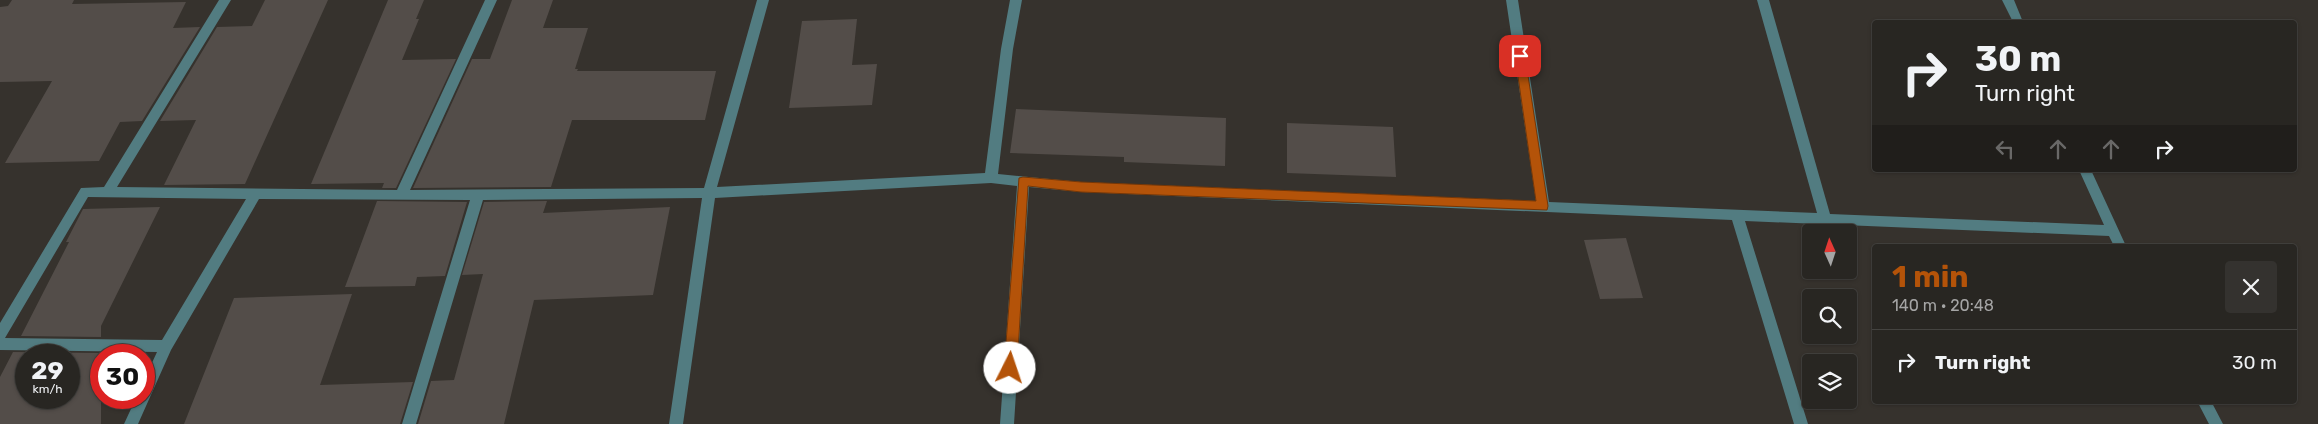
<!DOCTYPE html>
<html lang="en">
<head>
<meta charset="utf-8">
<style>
  :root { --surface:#282622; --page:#34322f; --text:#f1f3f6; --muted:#a5a5a5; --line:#444340; --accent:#b45309 }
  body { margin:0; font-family:Rubik,sans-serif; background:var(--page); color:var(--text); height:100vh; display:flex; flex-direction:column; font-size:19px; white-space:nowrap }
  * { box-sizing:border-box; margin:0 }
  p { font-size:16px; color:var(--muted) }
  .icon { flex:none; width:28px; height:28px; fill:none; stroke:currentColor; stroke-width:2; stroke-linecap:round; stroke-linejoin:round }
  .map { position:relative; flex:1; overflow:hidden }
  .drawer { position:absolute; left:1872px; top:244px; width:425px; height:160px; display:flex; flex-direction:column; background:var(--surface); border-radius:5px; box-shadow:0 1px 4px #0004,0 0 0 1px var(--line) }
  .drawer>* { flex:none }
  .banner { position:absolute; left:1872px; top:20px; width:425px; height:152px; border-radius:5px; box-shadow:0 1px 4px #0004,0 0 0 1px var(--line); background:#282622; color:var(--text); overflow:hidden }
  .needle { width:32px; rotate:357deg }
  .tools { position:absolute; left:1802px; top:224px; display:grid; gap:10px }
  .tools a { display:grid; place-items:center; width:55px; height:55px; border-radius:5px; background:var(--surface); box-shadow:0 1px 4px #0004,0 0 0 1px var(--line); font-size:25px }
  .speed { position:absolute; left:15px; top:344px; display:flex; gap:10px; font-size:25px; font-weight:700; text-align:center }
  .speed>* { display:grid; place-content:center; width:65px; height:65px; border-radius:50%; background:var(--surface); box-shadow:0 1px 4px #0004,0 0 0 1px var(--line); line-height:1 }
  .speed small { font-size:12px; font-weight:400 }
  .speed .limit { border:8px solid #d22; background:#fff; color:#111 }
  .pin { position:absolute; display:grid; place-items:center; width:42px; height:42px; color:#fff; margin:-21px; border-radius:10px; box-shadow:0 2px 8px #0006 }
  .me { position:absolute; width:55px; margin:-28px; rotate:4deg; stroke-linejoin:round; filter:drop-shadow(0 0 4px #0008) }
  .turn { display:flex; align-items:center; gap:18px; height:105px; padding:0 20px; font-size:22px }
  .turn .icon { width:65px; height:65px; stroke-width:2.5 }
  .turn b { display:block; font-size:35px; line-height:42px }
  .lanes { display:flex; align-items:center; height:48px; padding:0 20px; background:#0003; justify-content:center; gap:25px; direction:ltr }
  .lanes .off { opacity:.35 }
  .round { display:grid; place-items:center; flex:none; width:52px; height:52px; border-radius:5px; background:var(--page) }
  .summary { display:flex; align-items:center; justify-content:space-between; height:85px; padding:0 20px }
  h1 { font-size:30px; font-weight:700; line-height:38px; color:var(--accent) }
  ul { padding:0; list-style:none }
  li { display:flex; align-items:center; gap:15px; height:65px; padding:0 20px; border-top:1px solid var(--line) }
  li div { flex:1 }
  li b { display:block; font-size:19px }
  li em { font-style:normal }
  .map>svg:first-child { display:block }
  .building { fill:#534d49; fill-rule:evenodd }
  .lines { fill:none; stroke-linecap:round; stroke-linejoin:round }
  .minor { fill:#527c81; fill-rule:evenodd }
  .route { fill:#b45309; stroke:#753606 }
</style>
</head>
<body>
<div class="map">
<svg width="2318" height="424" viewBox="0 0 2318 424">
  <rect width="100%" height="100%" fill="#36322d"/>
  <path class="building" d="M12 0H74L72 4 186 2 173 28 200 27 142 121 120 122 99 161 5 163 52 81 0 82V7L8 6Z
    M265 0H328L245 184 164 185 196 120 160 121 217 27 252 26Z
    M388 0H424L416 19H419L402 60 456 59 396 188H382L384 183 311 184Z
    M512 0H553L543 28H588L575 69H578L577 71H716L705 120H572L551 187 413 188 472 59H490Z
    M857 19 852 65 877 64 872 105 789 108 802 21Z
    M1016 109 1226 118 1225 166 1124 162V157L1010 153Z
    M1287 123 1393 127 1396 177 1287 173Z
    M377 201 467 202 445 276 417 277 415 286 345 287Z
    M547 201 543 213 670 207 653 295 534 300 504 424H418L431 381 454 380 483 274 462 275 484 202Z
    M160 207 101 326V337L21 336 69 242H66L83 209Z
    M1626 238 1643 298 1600 299 1584 240Z
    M352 294 320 385 413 382 400 424H184L234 298Z
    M13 352 101 353V424H0V377ZM26 355H69V398H26Z"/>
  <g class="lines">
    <path class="minor" d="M219 0H231L117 187 397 190 485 0H497L410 190 704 188 757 0H769L717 187 985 173 1001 49 1010 0H1022L1013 49 998 174 1081 182 1536 201 1506 0H1518L1549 202 1817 213 1757 0H1769L1830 214 2104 225 2079 170H2091L2126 246H2114L2109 236 1745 221 1808 424H1794L1732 220 1081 192 1029 187 1014 424H1000L1017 186 991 183 715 198 683 424H669L702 198 483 200 416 424H402L470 200 259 199 171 350 138 424H124L136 398H144V380L157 352 0 350V323L81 188 104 187ZM88 197 246 199 162 340 5 338Z
      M2002 0H2014L2023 22H2013Z
      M2197 401H2211L2223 424H2209Z"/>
  </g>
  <path class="route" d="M1520 52 1525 56 1548 206 1547 210 1081 192 1028 186 1017 368 1015 372 1010 374 1006 372 1004 368 1019 178 1023 177 1081 182 1536 201 1515 56Z"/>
</svg>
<div class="tools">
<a><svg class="needle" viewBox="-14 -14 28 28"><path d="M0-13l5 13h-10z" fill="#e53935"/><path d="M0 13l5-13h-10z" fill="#a5a5a5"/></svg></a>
<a><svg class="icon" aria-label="search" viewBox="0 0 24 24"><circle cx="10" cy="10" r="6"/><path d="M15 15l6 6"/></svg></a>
<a><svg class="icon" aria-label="layers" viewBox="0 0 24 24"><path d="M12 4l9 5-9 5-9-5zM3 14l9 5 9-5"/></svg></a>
</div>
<div class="speed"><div>29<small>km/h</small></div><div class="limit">30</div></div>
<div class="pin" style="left:1520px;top:56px;background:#d93025"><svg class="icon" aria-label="arrive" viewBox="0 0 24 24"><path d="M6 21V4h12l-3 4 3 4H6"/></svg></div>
<svg class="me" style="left:1010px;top:368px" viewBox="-20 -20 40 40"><circle r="19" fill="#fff"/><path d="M0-13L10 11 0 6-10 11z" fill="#b45309"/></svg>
<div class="banner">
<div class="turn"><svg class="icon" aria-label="right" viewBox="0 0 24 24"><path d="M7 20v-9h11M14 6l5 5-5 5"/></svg><div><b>30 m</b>Turn right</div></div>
<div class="lanes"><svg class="icon off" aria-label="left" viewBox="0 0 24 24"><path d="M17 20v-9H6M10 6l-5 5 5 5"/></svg><svg class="icon off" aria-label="ahead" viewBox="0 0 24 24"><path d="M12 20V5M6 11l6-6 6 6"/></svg><svg class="icon off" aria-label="ahead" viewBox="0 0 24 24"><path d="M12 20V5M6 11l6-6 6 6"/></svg><svg class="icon" aria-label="right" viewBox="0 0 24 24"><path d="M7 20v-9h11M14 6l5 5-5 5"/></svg></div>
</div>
<section class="drawer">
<div class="summary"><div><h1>1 min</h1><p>140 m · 20:48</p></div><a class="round"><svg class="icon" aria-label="close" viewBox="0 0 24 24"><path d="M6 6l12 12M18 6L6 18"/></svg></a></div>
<ul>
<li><svg class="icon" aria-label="right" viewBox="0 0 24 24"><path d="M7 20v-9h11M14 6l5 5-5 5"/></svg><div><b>Turn right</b></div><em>30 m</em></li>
</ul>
</section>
</div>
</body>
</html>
